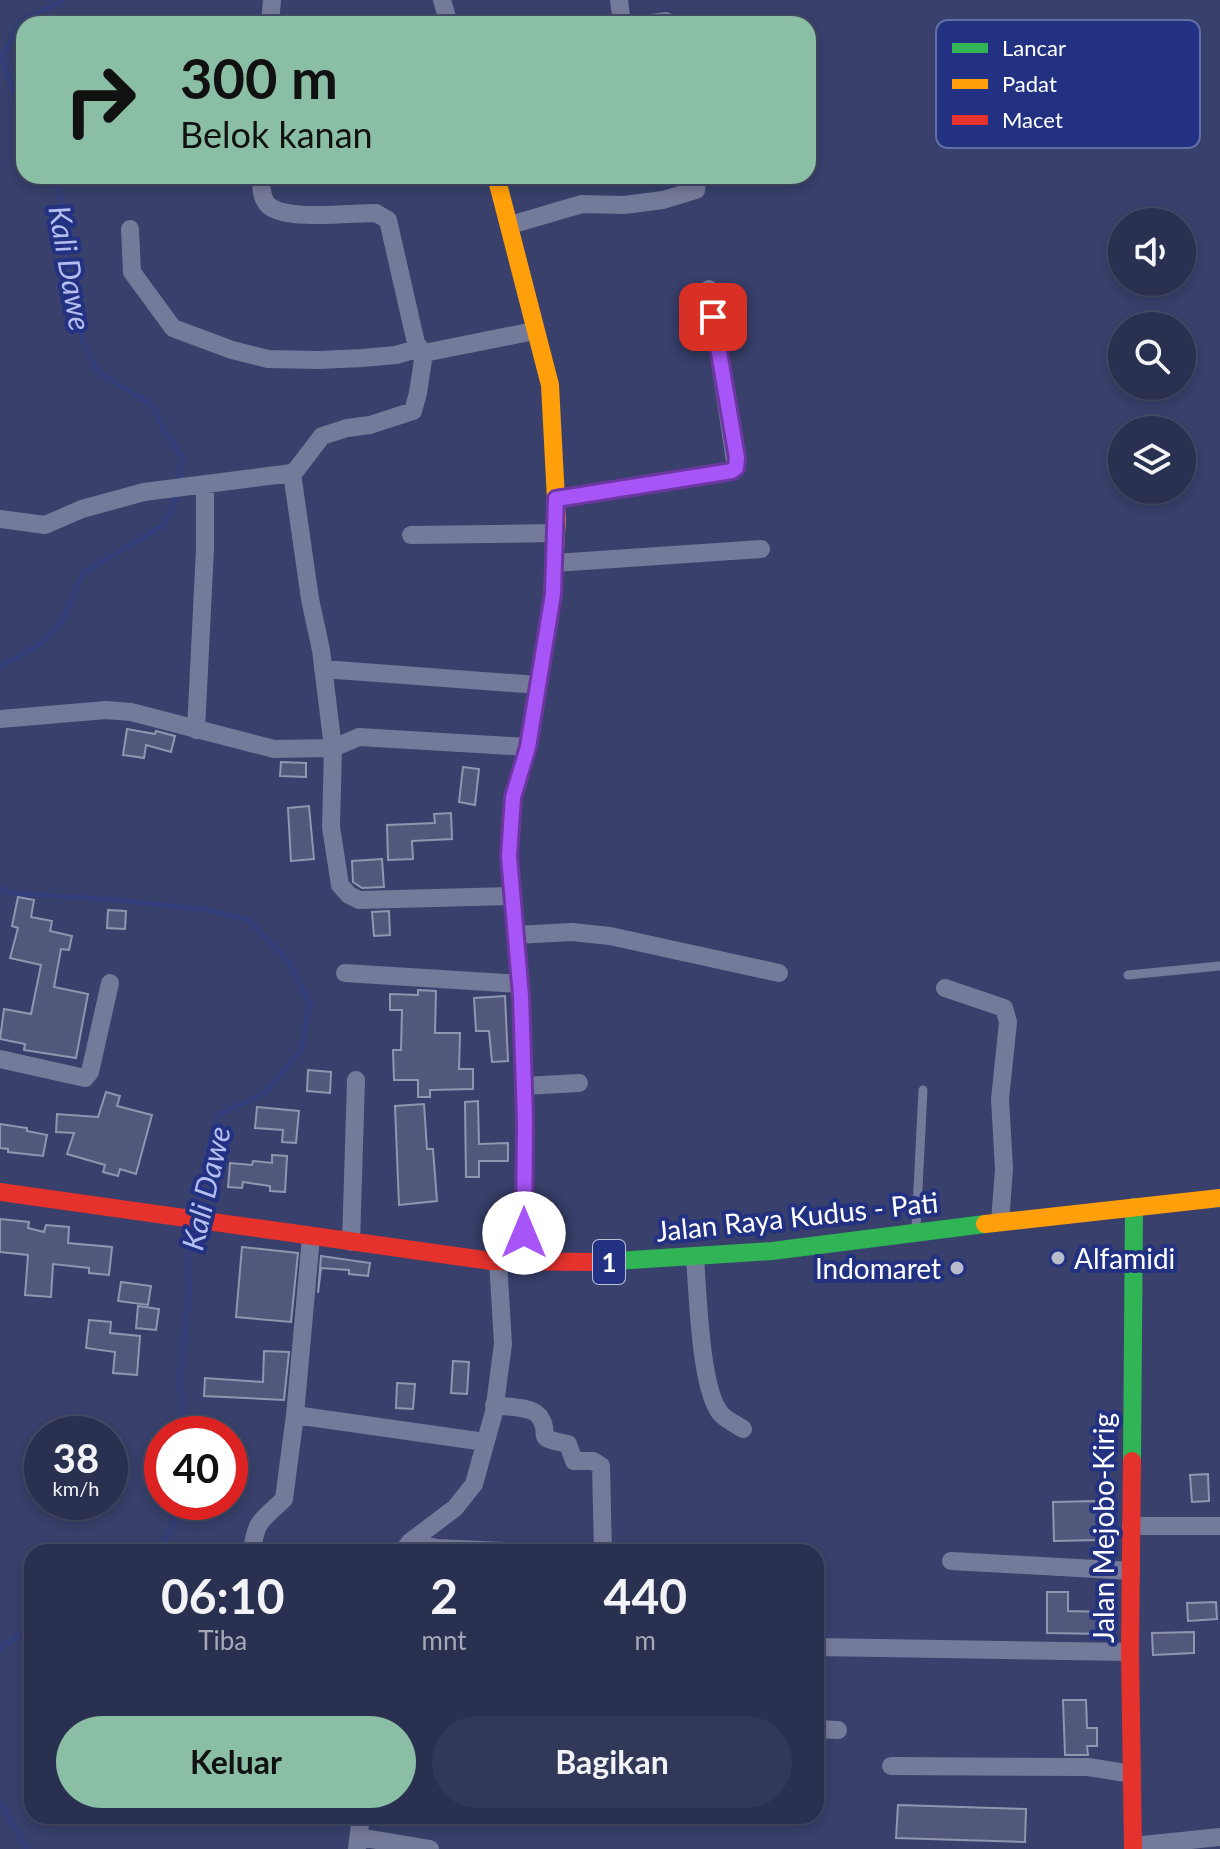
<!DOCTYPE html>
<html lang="id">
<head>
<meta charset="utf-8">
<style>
  :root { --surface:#2a3050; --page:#323857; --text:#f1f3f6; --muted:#a5a9b7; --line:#464b67; --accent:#8abfa5 }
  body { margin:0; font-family:Lato,sans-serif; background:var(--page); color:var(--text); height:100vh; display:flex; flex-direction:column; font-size:30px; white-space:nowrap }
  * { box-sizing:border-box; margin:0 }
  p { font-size:26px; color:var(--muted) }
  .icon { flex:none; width:44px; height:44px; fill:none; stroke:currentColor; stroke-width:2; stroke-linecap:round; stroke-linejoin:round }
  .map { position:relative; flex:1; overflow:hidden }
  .details { position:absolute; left:24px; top:1544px; width:800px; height:280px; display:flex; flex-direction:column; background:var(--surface); border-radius:24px; box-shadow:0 4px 12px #0003,0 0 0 2px var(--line) }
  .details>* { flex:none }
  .hud { position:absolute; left:16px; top:16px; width:800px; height:168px; border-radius:24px; box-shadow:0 4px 12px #0003,0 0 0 2px var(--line); background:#8abfa5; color:#111; overflow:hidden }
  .buttons { position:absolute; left:1108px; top:208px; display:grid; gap:16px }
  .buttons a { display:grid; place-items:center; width:88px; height:88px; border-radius:50%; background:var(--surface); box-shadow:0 4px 12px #0003,0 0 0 2px var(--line); font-size:40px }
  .speed { position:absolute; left:24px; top:1416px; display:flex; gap:16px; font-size:40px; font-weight:700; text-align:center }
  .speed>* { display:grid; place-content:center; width:104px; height:104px; border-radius:50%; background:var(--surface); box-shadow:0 4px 12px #0003,0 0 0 2px var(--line); line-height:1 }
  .speed small { font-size:20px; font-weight:400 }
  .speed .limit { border:12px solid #d22; background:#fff; color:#111 }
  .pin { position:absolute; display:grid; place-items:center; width:68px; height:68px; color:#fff; margin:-34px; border-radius:16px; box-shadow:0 4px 12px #0006 }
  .me { position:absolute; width:88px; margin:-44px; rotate:0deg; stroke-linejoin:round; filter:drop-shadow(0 0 6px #0008) }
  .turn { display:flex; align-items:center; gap:28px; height:168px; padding:0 32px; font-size:36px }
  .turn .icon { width:104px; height:104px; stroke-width:2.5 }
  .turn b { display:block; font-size:56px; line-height:68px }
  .eta { display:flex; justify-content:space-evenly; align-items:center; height:136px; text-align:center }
  .eta b { font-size:48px; font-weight:700; line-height:56px }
  .button { display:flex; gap:16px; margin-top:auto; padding:16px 32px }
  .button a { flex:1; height:92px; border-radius:48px; background:var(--accent); color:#111; font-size:32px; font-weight:700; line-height:92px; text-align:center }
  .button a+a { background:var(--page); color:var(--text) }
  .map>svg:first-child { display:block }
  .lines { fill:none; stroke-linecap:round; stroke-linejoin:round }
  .stream { stroke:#333e7a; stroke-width:5 }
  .building { fill:#51587b; stroke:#9196b0; stroke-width:2 }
  .lane { stroke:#747a99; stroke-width:9 }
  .street { stroke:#747a99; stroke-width:18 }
  .fast { stroke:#30b455; stroke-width:18 }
  .slow { stroke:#ff9f0a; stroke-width:18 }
  .jam { stroke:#e5322d; stroke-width:18 }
  .route-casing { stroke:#6d37a1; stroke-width:20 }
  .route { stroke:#a855f7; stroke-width:14 }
  .poi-dot { fill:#b9bccb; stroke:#223181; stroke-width:3 }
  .labels { text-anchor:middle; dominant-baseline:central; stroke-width:8; stroke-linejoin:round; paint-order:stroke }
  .shield { fill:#223181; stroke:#bdc1d9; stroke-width:2 }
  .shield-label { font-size:26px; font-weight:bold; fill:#fff }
  .street-label { font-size:28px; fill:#fff; stroke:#223181 }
  .poi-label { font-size:28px; fill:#fff; stroke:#223181; text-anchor:start }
  .water-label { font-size:30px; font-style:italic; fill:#b4bfef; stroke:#223181 }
  .key { fill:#223181; stroke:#646fa7; stroke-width:2 }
  .key-label { font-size:22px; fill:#fff }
</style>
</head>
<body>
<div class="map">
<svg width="1220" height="1849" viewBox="0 0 1220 1849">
  <rect width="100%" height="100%" fill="#38406b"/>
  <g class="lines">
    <path class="stream" d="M24 119 1 58 21 22 63 0
      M52 176 58 186 67 225V259L72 295 82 339 97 371 152 405 166 434 182 457 179 484
      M0 667 42 643 63 620 83 573 164 525 177 494
      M0 889 12 893 118 900 208 910 249 920 289 962 310 1005 301 1050 264 1094 217 1115 194 1206
      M183 1434 180 1375 189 1295 188 1252 191 1228
      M159 1552 174 1522 176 1502
      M0 1650 5 1644 32 1629
      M0 1802 27 1849"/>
  </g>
  <path class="building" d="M127 729 155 734 156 731 175 736 171 752 146 745 144 758 123 755Z
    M281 762 306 763V777L280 776Z
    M463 767 479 769 475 805 459 802Z
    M309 806 314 859 291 861 288 808Z
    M451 813 452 839 412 841 413 859 388 860 387 825 435 823 434 814Z
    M382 859 384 887 362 888 353 882 352 861Z
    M18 897 34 900 31 917 52 921 50 931 72 936 69 950 61 949 54 987 88 994 76 1058 24 1050 25 1044 0 1039 4 1009 31 1014 41 965 10 958 18 928 12 926Z
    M108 910 126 911 125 929 107 928Z
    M389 911 390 935 374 936 372 912Z
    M418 990 436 991 435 1033H460L459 1069H473V1089L430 1090V1097H418V1080H394L393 1050H401L402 1010H390V994L418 995Z
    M505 996 508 1061 492 1062 489 1031H476L474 998Z
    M308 1070 331 1072 330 1093 307 1091Z
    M106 1092 120 1096 117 1106 152 1115 136 1174 120 1169 118 1176 103 1172 105 1165 67 1154 74 1133 56 1132 57 1114 98 1117Z
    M478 1101 479 1144 508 1143V1161H479V1177H466L465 1102Z
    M424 1104 427 1149H433L437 1201 399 1205 395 1106Z
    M257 1107 299 1111 296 1143 282 1142 283 1130 255 1128Z
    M0 1124 27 1128V1131L47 1135 43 1156 8 1152V1149L0 1148Z
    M272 1155 287 1156 285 1192 270 1191V1186L243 1182 242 1188 228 1187 230 1163 252 1165 253 1161 272 1163Z
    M0 1219 29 1222 28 1228 44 1232 46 1225 69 1227 68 1243 112 1247 109 1275 89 1273V1268L53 1264 51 1297 25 1295 28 1255 0 1252Z
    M242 1247 298 1253 291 1322 236 1317Z
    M321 1256 370 1263 368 1276 349 1274V1270L321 1268 318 1293Z
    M121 1282 151 1286 148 1305 118 1301Z
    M138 1306 159 1309 156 1330 136 1328Z
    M89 1320 111 1322 110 1333 140 1336 137 1375 113 1373 115 1352 86 1348Z
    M264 1351 289 1352 284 1400 204 1396 205 1378 263 1382Z
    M453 1361 469 1362 467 1394 451 1393Z
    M397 1383 415 1384 413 1409 396 1408Z
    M1208 1474 1209 1501 1192 1502 1190 1475Z
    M1097 1501 1098 1540 1054 1541 1053 1502Z
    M1047 1592H1068V1611L1105 1612V1634L1047 1633Z
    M1216 1602 1217 1619 1188 1621 1187 1603Z
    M1194 1632V1653L1153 1655 1152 1633Z
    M1063 1700H1086L1087 1728H1097V1746H1087L1088 1755H1065Z
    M898 1805 1026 1809 1025 1842 896 1838Z"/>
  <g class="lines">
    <path class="lane" d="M1128 975 1220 966
      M916 1228 923 1090"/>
    <path class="street" d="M442 0 449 24
      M619 0 622 24
      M270 24 272 0
      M645 24 666 21
      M261 176C261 186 261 199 269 206 287 221 351 213 376 213L388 220 416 343 424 353 534 331
      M510 225 582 204 624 205 663 200 696 190 698 176
      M130 229 132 272 173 328 232 350 268 359 319 360 362 358 396 355 420 348
      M293 474 322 436 347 428 370 425 413 411 418 393 424 353
      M556 499 732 471 736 468 709 289
      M0 519 45 525 82 509 144 492 292 473 310 599 321 650 333 748 359 737 528 747
      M411 535 556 533
      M555 563 761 549
      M323 669 538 685
      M0 719 106 710 131 712 274 749 333 748 331 827 340 885 349 895 359 900 512 896
      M196 730 205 549V484
      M516 935 572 932 610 936 779 973
      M345 973 520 984
      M945 988 1004 1008 1008 1022 1000 1099 1004 1169 1000 1222
      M0 1059 85 1078 90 1072 110 983
      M524 1086 579 1083
      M351 1242 356 1080
      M695 1258C698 1293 700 1390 721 1414 726 1420 736 1424 743 1429
      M494 1405C505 1407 532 1406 539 1416 554 1437 529 1436 568 1444L574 1461H593L601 1466 603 1552
      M295 1415 485 1442
      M1131 1526H1220
      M410 1542 437 1548 530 1552
      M252 1552C256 1518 262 1521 284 1499L295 1415 311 1237
      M402 1552 410 1542 455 1508 474 1484 494 1412 503 1344 498 1261
      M951 1561 1131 1571
      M816 1647 1130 1652
      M816 1729 838 1730
      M891 1766 1088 1767 1132 1774
      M359 1837 430 1849
      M1133 1846 1220 1837
      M357 1849 361 1816"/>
    <path class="fast" d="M524 1261 525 1120 521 996 509 856 513 797 528 747 552 598
      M600 1262 772 1251 985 1224
      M1132 1461 1134 1207"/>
    <path class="slow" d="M496 176 550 385 557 518 552 598
      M985 1224 1220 1198"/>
    <path class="jam" d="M0 1192 491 1261 600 1262
      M1132 1461 1130 1652 1133 1849"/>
  </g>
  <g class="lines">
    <g class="route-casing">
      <path id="route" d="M524 1233 525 1120 521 996 509 856 513 797 528 747 553 594 556 499 732 471 736 468 737 458 713 317"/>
    </g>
    <use href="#route" class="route"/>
  </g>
  <g class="poi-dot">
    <circle cx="1058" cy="1258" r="8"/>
    <circle cx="957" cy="1268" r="8"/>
  </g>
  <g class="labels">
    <rect class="shield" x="593" y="1240" width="32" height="44" rx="6"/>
    <g class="shield-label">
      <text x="609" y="1262">1</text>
    </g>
    <g class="street-label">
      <text transform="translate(797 1216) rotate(-6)">Jalan Raya Kudus - Pati</text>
      <text transform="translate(1103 1528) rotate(-90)">Jalan Mejobo-Kirig</text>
    </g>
    <g class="poi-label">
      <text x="1074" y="1258">Alfamidi</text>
      <text x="941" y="1268" text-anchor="end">Indomaret</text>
    </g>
    <g class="water-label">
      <text transform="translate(71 268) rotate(80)">Kali Dawe</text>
      <text transform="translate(205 1188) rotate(-77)">Kali Dawe</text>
    </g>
  </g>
  <rect x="936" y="20" width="264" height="128" rx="12" class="key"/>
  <rect x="952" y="43" width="36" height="10" fill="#30b455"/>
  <rect x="952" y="79" width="36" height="10" fill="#ff9f0a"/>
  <rect x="952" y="115" width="36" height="10" fill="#e5322d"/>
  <g class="key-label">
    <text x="1002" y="56">Lancar</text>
    <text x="1002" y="92">Padat</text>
    <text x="1002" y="128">Macet</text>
  </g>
</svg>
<div class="buttons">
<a><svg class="icon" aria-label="sound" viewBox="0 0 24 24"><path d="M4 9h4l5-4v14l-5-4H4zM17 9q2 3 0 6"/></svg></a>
<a><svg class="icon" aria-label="search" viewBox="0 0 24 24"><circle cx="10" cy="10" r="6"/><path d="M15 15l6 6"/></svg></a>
<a><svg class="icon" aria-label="layers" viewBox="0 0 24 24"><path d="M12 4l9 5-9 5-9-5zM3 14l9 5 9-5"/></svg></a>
</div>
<div class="speed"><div>38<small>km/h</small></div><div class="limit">40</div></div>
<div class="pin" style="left:713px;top:317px;background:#d93025"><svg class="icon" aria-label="arrive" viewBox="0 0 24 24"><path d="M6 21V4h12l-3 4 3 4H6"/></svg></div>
<svg class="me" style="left:524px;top:1233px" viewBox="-20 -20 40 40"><circle r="19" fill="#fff"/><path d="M0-13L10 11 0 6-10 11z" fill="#a855f7"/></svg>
<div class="hud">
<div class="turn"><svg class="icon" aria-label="right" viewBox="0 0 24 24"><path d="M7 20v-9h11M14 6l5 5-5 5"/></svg><div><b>300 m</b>Belok kanan</div></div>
</div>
<section class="details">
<div class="eta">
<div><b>06:10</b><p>Tiba</p></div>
<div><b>2</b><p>mnt</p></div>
<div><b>440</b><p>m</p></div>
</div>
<div class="button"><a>Keluar</a><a>Bagikan</a></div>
</section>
</div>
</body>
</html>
